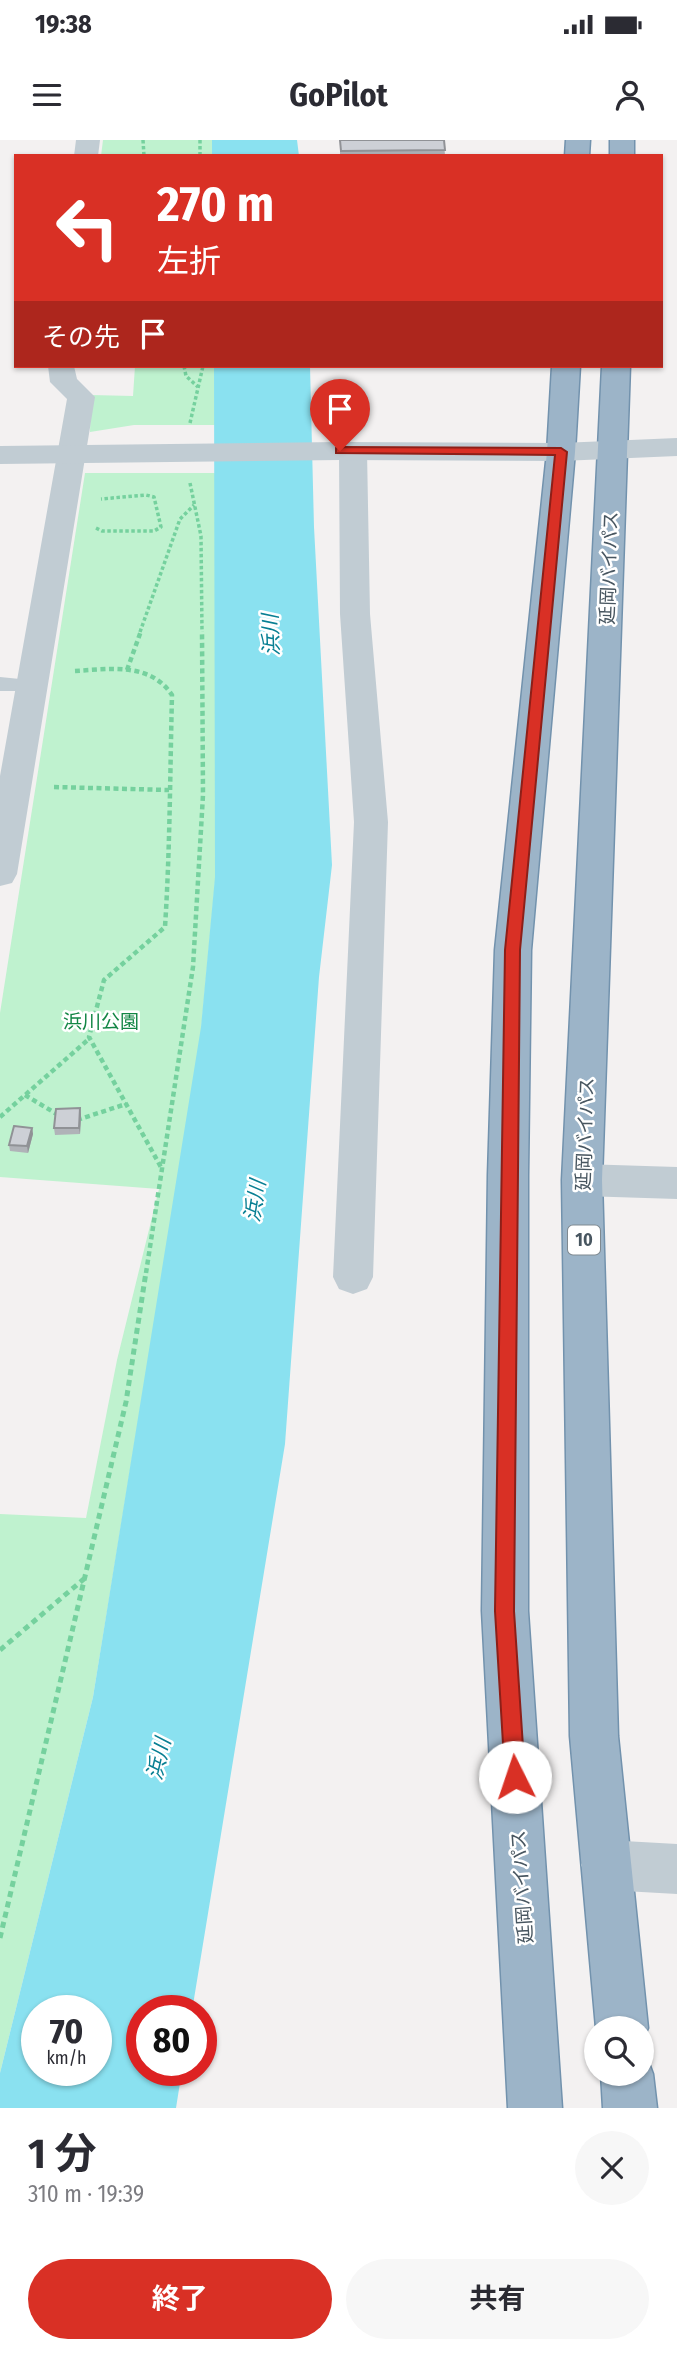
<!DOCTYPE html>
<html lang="ja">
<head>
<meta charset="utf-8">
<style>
  :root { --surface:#fff; --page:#f7f7f7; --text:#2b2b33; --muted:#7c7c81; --accent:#d93025 }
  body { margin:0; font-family:"Fira Sans Condensed","Noto Sans JP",sans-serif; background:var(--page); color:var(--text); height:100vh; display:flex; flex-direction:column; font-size:26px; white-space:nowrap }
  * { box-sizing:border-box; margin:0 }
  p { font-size:23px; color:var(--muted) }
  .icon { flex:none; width:38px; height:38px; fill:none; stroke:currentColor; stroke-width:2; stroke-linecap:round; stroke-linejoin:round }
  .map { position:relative; height:1968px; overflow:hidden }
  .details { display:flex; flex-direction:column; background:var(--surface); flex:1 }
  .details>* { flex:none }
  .banner { position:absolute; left:14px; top:14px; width:649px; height:214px; border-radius:0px; box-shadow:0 2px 5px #0004; background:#d93025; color:#fff; overflow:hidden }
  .fabs { position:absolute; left:584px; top:1876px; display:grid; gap:14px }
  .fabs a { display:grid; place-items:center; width:70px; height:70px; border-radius:50%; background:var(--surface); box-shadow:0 2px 5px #0004; font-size:35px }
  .speed { position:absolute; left:21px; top:1855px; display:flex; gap:14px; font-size:35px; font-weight:700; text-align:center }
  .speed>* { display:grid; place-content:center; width:91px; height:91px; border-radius:50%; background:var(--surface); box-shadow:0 2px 5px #0004; line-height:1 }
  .speed small { font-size:18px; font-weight:400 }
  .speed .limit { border:10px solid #d22; background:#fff; color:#111 }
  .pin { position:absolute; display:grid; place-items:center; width:60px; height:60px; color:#fff; margin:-72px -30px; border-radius:50% 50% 50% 0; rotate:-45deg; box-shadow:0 0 7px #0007 }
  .pin .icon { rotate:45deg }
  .me { position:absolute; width:77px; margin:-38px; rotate:356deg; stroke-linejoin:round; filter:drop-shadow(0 0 5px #0008) }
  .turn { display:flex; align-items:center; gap:24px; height:147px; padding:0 28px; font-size:32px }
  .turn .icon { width:91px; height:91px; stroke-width:2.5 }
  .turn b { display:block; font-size:49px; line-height:60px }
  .then { display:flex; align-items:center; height:66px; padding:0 28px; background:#0003; gap:14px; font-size:26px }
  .round { display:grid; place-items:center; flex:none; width:74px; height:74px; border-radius:37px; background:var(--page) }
  .summary { display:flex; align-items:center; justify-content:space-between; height:119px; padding:0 28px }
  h1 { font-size:42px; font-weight:700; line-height:52px }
  .button { display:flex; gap:14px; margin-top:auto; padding:14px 28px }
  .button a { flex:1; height:80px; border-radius:42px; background:var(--accent); color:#fff; font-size:28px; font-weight:700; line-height:80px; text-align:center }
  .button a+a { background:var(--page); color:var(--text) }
  .status { display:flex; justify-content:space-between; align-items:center; height:49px; padding:0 35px; background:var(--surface); direction:ltr }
  .status svg { height:19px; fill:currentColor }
  header { display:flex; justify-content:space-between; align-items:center; height:91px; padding:0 28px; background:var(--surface); font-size:32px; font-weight:700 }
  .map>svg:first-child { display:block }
  .green { fill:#bff2cf }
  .water { fill:#8ae1f0; fill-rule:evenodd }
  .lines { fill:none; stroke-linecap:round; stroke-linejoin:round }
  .trunk-casing { stroke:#7292ad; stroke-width:3 }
  .path-far2 { stroke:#75d19e; stroke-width:3.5; stroke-dasharray:3.5 2.5; stroke-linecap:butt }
  .path-far1 { stroke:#75d19e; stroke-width:4.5; stroke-dasharray:5 3.5; stroke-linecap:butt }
  .path { stroke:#75d19e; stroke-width:5; stroke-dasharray:6 4.5; stroke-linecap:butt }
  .service { fill:#c1ccd3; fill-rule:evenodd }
  .minor { fill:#c1ccd3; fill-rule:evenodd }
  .tertiary { fill:#c1ccd3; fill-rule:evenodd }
  .trunk { fill:#9cb4c8; fill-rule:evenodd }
  .wall { fill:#b0b3b8 }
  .shaded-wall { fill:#909296 }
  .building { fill:#cdd0d6; stroke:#909296; stroke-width:2 }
  .route { fill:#d93025; stroke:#8d1f18; stroke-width:2 }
  .labels { text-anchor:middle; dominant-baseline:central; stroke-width:5; stroke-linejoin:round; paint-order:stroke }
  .shield { fill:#fff; stroke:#7f8990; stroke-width:2 }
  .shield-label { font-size:18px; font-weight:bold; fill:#485660 }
  .street-label { font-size:19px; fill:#485660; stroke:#fff }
  .park-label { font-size:19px; fill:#138645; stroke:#fff }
  .water-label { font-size:21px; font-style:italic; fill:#087f93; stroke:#fff }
</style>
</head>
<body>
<div class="status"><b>19:38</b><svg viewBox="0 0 49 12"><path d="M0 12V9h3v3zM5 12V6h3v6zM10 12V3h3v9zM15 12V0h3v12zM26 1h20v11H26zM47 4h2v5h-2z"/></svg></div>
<header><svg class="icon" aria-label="menu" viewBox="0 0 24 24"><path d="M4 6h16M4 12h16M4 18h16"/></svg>GoPilot<svg class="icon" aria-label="person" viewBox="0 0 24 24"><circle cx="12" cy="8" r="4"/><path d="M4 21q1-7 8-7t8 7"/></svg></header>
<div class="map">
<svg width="677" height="1968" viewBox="0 0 677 1968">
  <rect width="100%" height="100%" fill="#f3f1f1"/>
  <path class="green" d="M103 0H212V16H101Z
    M135 226H214L215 285H134L90 292 91 255 133 256Z
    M85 333H216L217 721 200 902 93 1557 0 1933V1374L86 1378 117 1220 159 1049 0 1037V873Z"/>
  <path class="water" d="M212 0H297L299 16H212Z
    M214 226H310L314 387 332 725 319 837 285 1304 192 1871H142V1930H182L176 1968H0V1933L93 1557 201 887 215 737ZM37 1871H96V1930H37Z"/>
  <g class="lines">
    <g class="trunk-casing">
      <path id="trunk" d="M566 0H590L589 16H565Z
        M610 0H634V16H610Z
        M552 226H580L575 312 531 810 528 1035V1471L562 1968H508L482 1471 488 1035 495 810 547 312Z
        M602 226H630L602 1040 618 1596 648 1888 642 1902V1888H596L570 1596 562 1040Z
        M642 1914 646 1915 653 1934 657 1968H603L601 1934H642Z"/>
    </g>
    <path class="path-far2" d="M143 0 144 16
      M200 0V16
      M184 226 186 236 198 247
      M190 283 203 226
      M190 343 201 396 202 492
      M96 388 102 391H154L161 387 154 357 146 355 101 359
      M140 492 180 379 194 365"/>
    <path class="path-far1" d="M127 530 141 491
      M75 531C110 529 150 522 172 555 170 633 170 710 165 787L104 840 89 897 162 1029
      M54 647 169 650
      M25 955 60 976
      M0 977 90 898
      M77 980 126 964
      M146 1133 193 827 203 655 202 491"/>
    <path class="path" d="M0 1510 85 1438
      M0 1798 126 1262 146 1132"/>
    <path class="service" d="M0 537 40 541 43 546 40 551H0Z"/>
    <path class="minor" d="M76 0H100L98 16H74Z
      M48 226H74L77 239 95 257 17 734 12 743 0 746V636L67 259 50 242Z
      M353 302 363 305 367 311 370 474 388 682 373 1137 367 1149 353 1154 339 1149 333 1137 354 682 340 474 339 311 343 305Z
      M582 1024 677 1027V1059L582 1056 568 1051 562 1040 568 1029Z
      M606 1700 677 1704V1754L606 1750 589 1742 581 1725 589 1708Z"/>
    <path class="tertiary" d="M677 298V316L561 321 340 320 0 324V306L340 302 561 303Z"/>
    <use href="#trunk" class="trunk"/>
  </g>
  <path class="wall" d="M340 0H444L445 16H340Z
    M80 968 81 975 80 994 55 995 54 988Z
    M32 988 33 994 28 1013 10 1011 9 1005Z"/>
  <path class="shaded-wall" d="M80 968 81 975 80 994 79 988Z
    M32 988 33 994 28 1013 27 1006Z"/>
  <path class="building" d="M340 0H444L445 10 341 11Z
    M80 968 79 988H54L56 969Z
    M14 986 32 988 27 1006 9 1005Z"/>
  <path class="route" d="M340 307 561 308 567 312 520 810 514 1471 525 1637 522 1644 515 1647 508 1644 505 1637 495 1471 505 810 555 315 336 313V308Z"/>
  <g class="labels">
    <rect class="shield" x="568" y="1085.5" width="32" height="29" rx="5"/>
    <g class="shield-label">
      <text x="584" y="1100">10</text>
    </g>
    <g class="street-label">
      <text transform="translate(609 428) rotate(-88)">延岡バイパス</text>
      <text transform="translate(585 994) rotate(-88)">延岡バイパス</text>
      <text transform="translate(522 1747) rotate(-94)">延岡バイパス</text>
    </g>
    <g class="park-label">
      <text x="101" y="881">浜川公園</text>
    </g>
    <g class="water-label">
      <text transform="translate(271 495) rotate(-92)">浜川</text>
      <text transform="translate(255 1061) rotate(-81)">浜川</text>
      <text transform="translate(159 1619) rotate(-77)">浜川</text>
    </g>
  </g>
</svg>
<div class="fabs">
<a><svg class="icon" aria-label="search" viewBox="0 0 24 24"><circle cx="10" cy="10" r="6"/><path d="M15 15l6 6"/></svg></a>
</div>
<div class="speed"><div>70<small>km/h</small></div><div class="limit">80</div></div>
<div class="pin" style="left:340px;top:311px;background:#d93025"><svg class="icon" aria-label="arrive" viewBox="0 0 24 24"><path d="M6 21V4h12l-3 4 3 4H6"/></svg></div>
<svg class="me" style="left:515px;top:1637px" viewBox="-20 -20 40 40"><circle r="19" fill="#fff"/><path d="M0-13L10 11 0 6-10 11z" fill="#d93025"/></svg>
<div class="banner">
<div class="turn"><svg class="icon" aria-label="left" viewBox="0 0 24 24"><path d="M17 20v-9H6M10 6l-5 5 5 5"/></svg><div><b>270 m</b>左折</div></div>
<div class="then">その先<svg class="icon" aria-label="arrive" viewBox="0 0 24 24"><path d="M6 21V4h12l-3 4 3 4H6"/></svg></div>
</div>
</div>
<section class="details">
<div class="summary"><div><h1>1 分</h1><p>310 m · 19:39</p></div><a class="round"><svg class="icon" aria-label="close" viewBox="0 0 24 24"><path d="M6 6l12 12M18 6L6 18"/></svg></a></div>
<div class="button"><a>終了</a><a>共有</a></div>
</section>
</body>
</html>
